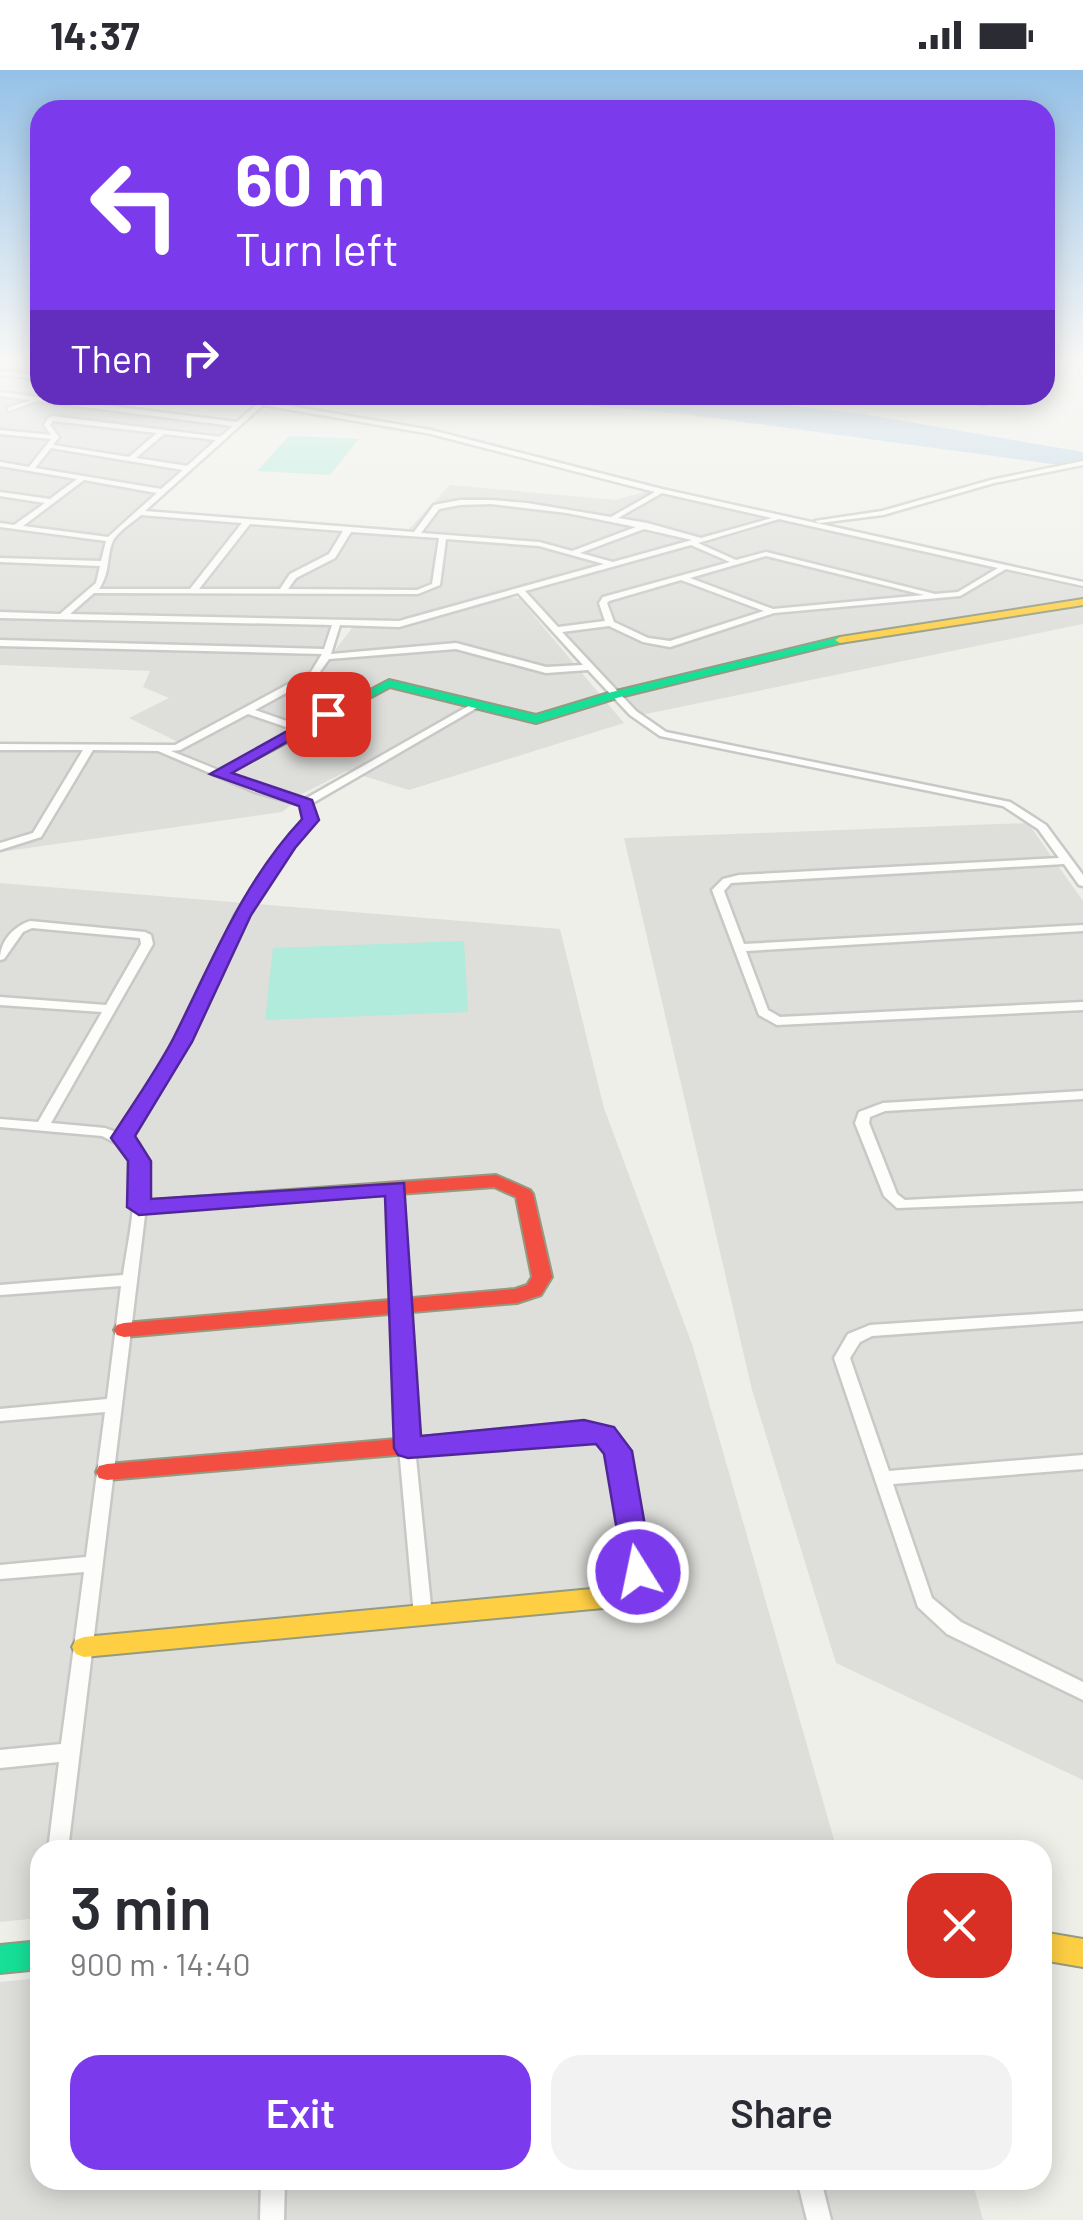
<!DOCTYPE html>
<html lang="en">
<head>
<meta charset="utf-8">
<style>
  :root { --surface:#fff; --page:#f2f2f3; --text:#2b2b33; --muted:#7c7c81; --accent:#7c3aed }
  body { margin:0; font-family:Barlow,sans-serif; background:var(--page); color:var(--text); height:100vh; display:flex; flex-direction:column; font-size:38px; white-space:nowrap }
  * { box-sizing:border-box; margin:0 }
  p { font-size:32px; color:var(--muted) }
  .icon { flex:none; width:55px; height:55px; fill:none; stroke:currentColor; stroke-width:2; stroke-linecap:round; stroke-linejoin:round }
  .map { position:relative; flex:1; overflow:hidden }
  .panel { position:absolute; left:30px; top:1770px; width:1022px; height:350px; display:flex; flex-direction:column; background:var(--surface); border-radius:30px; box-shadow:0 5px 25px #0003 }
  .panel>* { flex:none }
  .guide { position:absolute; left:30px; top:30px; width:1025px; height:305px; border-radius:30px; box-shadow:0 5px 25px #0003; background:#7c3aed; color:#fff; overflow:hidden }
  .pin { position:absolute; display:grid; place-items:center; width:85px; height:85px; color:#fff; margin:-42px; border-radius:20px; box-shadow:0 5px 15px #0006 }
  .me { position:absolute; width:110px; margin:-55px; rotate:350deg; stroke-linejoin:round; filter:drop-shadow(0 0 8px #0008) }
  .turn { display:flex; align-items:center; gap:35px; height:210px; padding:0 40px; font-size:45px }
  .turn .icon { width:130px; height:130px; stroke-width:2.5 }
  .turn b { display:block; font-size:70px; line-height:85px }
  .then { display:flex; align-items:center; height:95px; padding:0 40px; background:#0003; gap:20px; font-size:38px }
  .round { display:grid; place-items:center; flex:none; width:105px; height:105px; border-radius:30px; background:var(--page) }
  .headline { display:flex; align-items:center; justify-content:space-between; height:170px; padding:0 40px }
  h1 { font-size:60px; font-weight:600; line-height:75px }
  .action { display:flex; gap:20px; margin-top:auto; padding:20px 40px }
  .action a { flex:1; height:115px; border-radius:30px; background:var(--accent); color:#fff; font-size:40px; font-weight:600; line-height:115px; text-align:center }
  .action a+a { background:var(--page); color:var(--text) }
  .status { display:flex; justify-content:space-between; align-items:center; height:70px; padding:0 50px; background:var(--surface); direction:ltr }
  .status svg { height:28px; fill:currentColor }
  .map>svg:first-child { display:block }
  .residential { fill:#dededb }
  .pitch { fill:#b1ebdc }
  .water { fill:#bad5e6 }
  .lines { fill:none; stroke-linecap:round; stroke-linejoin:round }
  .street-casing { stroke:#c8c8c6; stroke-width:5 }
  .fast-casing { stroke:#949b80; stroke-width:4 }
  .slow-casing { stroke:#949b80; stroke-width:4 }
  .jam-casing { stroke:#949b80; stroke-width:4 }
  .street { fill:#fdfdfc; fill-rule:evenodd }
  .fast { fill:#16e098; fill-rule:evenodd }
  .slow { fill:#ffcf43; fill-rule:evenodd }
  .jam { fill:#f24e42; fill-rule:evenodd }
  .route { fill:#7c3aed; stroke:#51269a; stroke-width:2.5 }
</style>
</head>
<body>
<div class="status"><b>14:37</b><svg viewBox="0 0 49 12"><path d="M0 12V9h3v3zM5 12V6h3v6zM10 12V3h3v9zM15 12V0h3v12zM26 1h20v11H26zM47 4h2v5h-2z"/></svg></div>
<div class="map">
<svg width="1083" height="2150" viewBox="0 0 1083 2150">
  <rect width="100%" height="100%" fill="#efefea"/>
  <path class="residential" d="M0 325 229 355 133 443 404 464 450 415 616 430 647 421 764 448 602 496 412 546 375 551 0 542Z
    M777 449 1083 519V554L641 645 523 521Z
    M506 527 519 528 624 653 409 720 347 701 298 726 172 680 313 609 352 558 406 555Z
    M0 547 329 557 317 589 303 608 178 672 129 648 169 628 143 617 150 601 0 595Z
    M0 677 157 682 235 715 294 733 282 742 0 782Z
    M1028 753 1083 831V1710L836 1593 752 1320 624 768Z
    M0 813 560 859 604 1038 693 1277 837 1780H40V1848L0 1852Z
    M40 1908V2110H972L983 2150H0V1912Z"/>
  <path class="pitch" d="M289 366 359 369 330 405 257 401Z
    M464 871 468 942 265 950 273 878Z"/>
  <path class="water" d="M460 325H693L857 343 1083 382V398L684 344Z"/>
  <g class="lines">
    <g class="street-casing">
      <path id="street" d="M1083 298V307L1080 305V300Z
        M0 301 40 305V309L0 305Z
        M0 322 237 352 257 334 211 325 260 331 264 329 266 332 431 360 662 419 1083 512V516L1006 499 960 526 774 543 670 577 643 572 609 556 562 562 636 641 666 662 1010 732 1046 755 1083 805V816L1079 815 1064 794 731 813 724 821 744 874 1083 855V861L746 881 768 940 780 947 1083 932V940L777 955 759 945 712 820 723 809 739 805 1059 788 1038 759 1003 736 660 666 630 645 588 600 546 603 456 579 329 589 317 606 255 640 304 657V661H298L248 644 180 680 171 681 263 718 305 729 472 634 480 636 311 734 316 750 292 776 247 845 188 972 130 1068 139 1073 147 1091 146 1137 68 1780H48L59 1692 0 1698V1680L61 1674 84 1502 0 1509V1495L86 1487 105 1342 0 1351V1339L107 1329 121 1216 0 1225V1215L123 1205C128 1169 142 1113 128 1079L102 1066 0 1057V1049L38 1052 102 942 0 935V927L106 935 141 874 140 868 32 858 23 862 4 889 0 890C0 871 13 857 30 851L145 862 151 865 153 874 51 1053 105 1058 119 1063 176 972 235 845 284 772 306 750 301 735 255 722 158 681 93 680 41 767 0 780V773L33 763 83 680H0V674L175 675 311 602 322 584 0 576V570L324 579 332 555 0 548V542L60 544 96 513 100 496 0 492V488L101 491 106 471 0 457V453L14 455 45 433 0 426V422L50 429 77 409 0 396V392L29 397 51 369 0 364V360L51 365 44 355 48 348 52 346 220 367 233 356 37 331 9 341 7 338 31 330 0 326ZM263 335 431 364 655 422 611 447 527 433 491 430H460L434 435 414 462 145 441ZM53 351 157 363 129 387 53 375 59 367 50 355ZM164 364 216 370 187 396 136 388ZM51 378 183 400 161 419 35 398ZM84 410 157 423 108 467 23 456ZM662 423 772 448 701 468 647 453 618 448ZM491 434 567 443 636 457 572 481 539 472 421 463 439 439 460 435ZM141 445 242 453 190 519H99C111 502 106 483 114 469 120 460 133 452 141 445ZM779 449 998 498 958 522 935 524 766 482 736 490 698 473ZM250 454 343 461 329 484 290 504 280 519H199ZM644 459 692 470 613 492 580 483ZM351 462 439 468 432 514 417 520 288 519 296 508 335 488ZM446 469 539 476 604 494 399 551 70 544 94 523 418 524 440 515ZM691 475 730 492 603 527 599 533 605 551 558 557 525 521ZM766 486 924 525 773 539 690 508ZM681 510 764 541 670 571 648 568 614 552 607 533 609 531ZM518 523 583 595 546 597 456 573 331 584 340 555 399 557Z
        M993 325H1001L984 335 979 334Z
        M1083 391V395L994 413 883 445 819 453 815 451 882 441 991 410Z
        M1083 1021V1029L885 1041 870 1047 869 1053 897 1124 905 1130 1083 1121V1131L897 1138 884 1126 855 1053 859 1042 883 1033Z
        M396 1113 403 1118 415 1378 432 1546 430 1552 423 1554 416 1552 414 1546 399 1378 389 1118Z
        M1083 1241V1251L872 1266 860 1272 850 1288 889 1401 1083 1385V1399L893 1414 932 1528 961 1552 1083 1612V1630L947 1564 918 1537 834 1288 848 1264 870 1255Z
        M261 2110H285L284 2150H260Z
        M797 2110H821L831 2150H807Z"/>
    </g>
    <g class="fast-casing">
      <path id="fast" d="M840 567 844 568V572L620 627 536 653 390 617 222 707 212 704 389 610 536 645 612 622Z
        M317 1118 326 1124 323 1128 139 1143 130 1137 139 1131Z
        M40 1871V1899L0 1903V1875Z"/>
    </g>
    <g class="slow-casing">
      <path id="slow" d="M1083 529V535L840 573 835 570 840 567Z
        M635 1476 643 1478C658 1512 630 1528 603 1538L84 1587 76 1584 72 1577 76 1570 84 1567 602 1518 622 1507 627 1478Z
        M1042 1862 1083 1869V1897L1042 1890Z"/>
    </g>
    <g class="jam-casing">
      <path id="jam" d="M496 1105 530 1120 533 1124 552 1207 541 1225 517 1233 124 1267 117 1265 114 1260 117 1255 124 1253 515 1219 527 1215 532 1207 516 1127 494 1117 317 1130 308 1124 317 1118Z
        M584 1353 613 1359 629 1381 646 1485 643 1492 635 1494 627 1492 624 1485 608 1383 598 1372 584 1369 107 1410 99 1408 96 1402 99 1396 107 1394Z"/>
    </g>
    <use href="#street" class="street"/>
    <use href="#fast" class="fast"/>
    <use href="#slow" class="slow"/>
    <use href="#jam" class="jam"/>
  </g>
  <linearGradient id="sky" x2="0" y2="1"><stop stop-color="#95c1e7"/><stop offset="0.49" stop-color="#f8f8f6"/><stop offset="1" stop-color="#f8f8f6" stop-opacity="0"/></linearGradient>
  <rect width="1083" height="591" fill="url(#sky)"/>
  <path class="route" d="M323 641 336 644 232 703 312 730 319 750 295 778 251 845 192 972 135 1066 151 1091V1129L404 1113 421 1366 584 1350 614 1357 632 1381 653 1502 649 1511 638 1515 628 1511 624 1502 604 1384 596 1374 408 1388 398 1385 394 1378 385 1126 139 1145 127 1137 128 1091 111 1068C132 1035 155 1003 173 969 212 892 242 813 302 749L299 736 210 704Z"/>
</svg>
<div class="pin" style="left:328px;top:644px;background:#d93025"><svg class="icon" aria-label="arrive" viewBox="0 0 24 24"><path d="M6 21V4h12l-3 4 3 4H6"/></svg></div>
<svg class="me" style="left:638px;top:1502px" viewBox="-20 -20 40 40"><circle r="17" fill="#7c3aed" stroke="#fff" stroke-width="3"/><path d="M0-11L8 9 0 5-8 9z" fill="#fff"/></svg>
<div class="guide">
<div class="turn"><svg class="icon" aria-label="left" viewBox="0 0 24 24"><path d="M17 20v-9H6M10 6l-5 5 5 5"/></svg><div><b>60 m</b>Turn left</div></div>
<div class="then">Then<svg class="icon" aria-label="right" viewBox="0 0 24 24"><path d="M7 20v-9h11M14 6l5 5-5 5"/></svg></div>
</div>
<section class="panel">
<div class="headline"><div><h1>3 min</h1><p>900 m · 14:40</p></div><a class="round" style="background:#d93025;color:#fff"><svg class="icon" aria-label="close" viewBox="0 0 24 24"><path d="M6 6l12 12M18 6L6 18"/></svg></a></div>
<div class="action"><a>Exit</a><a>Share</a></div>
</section>
</div>
</body>
</html>
